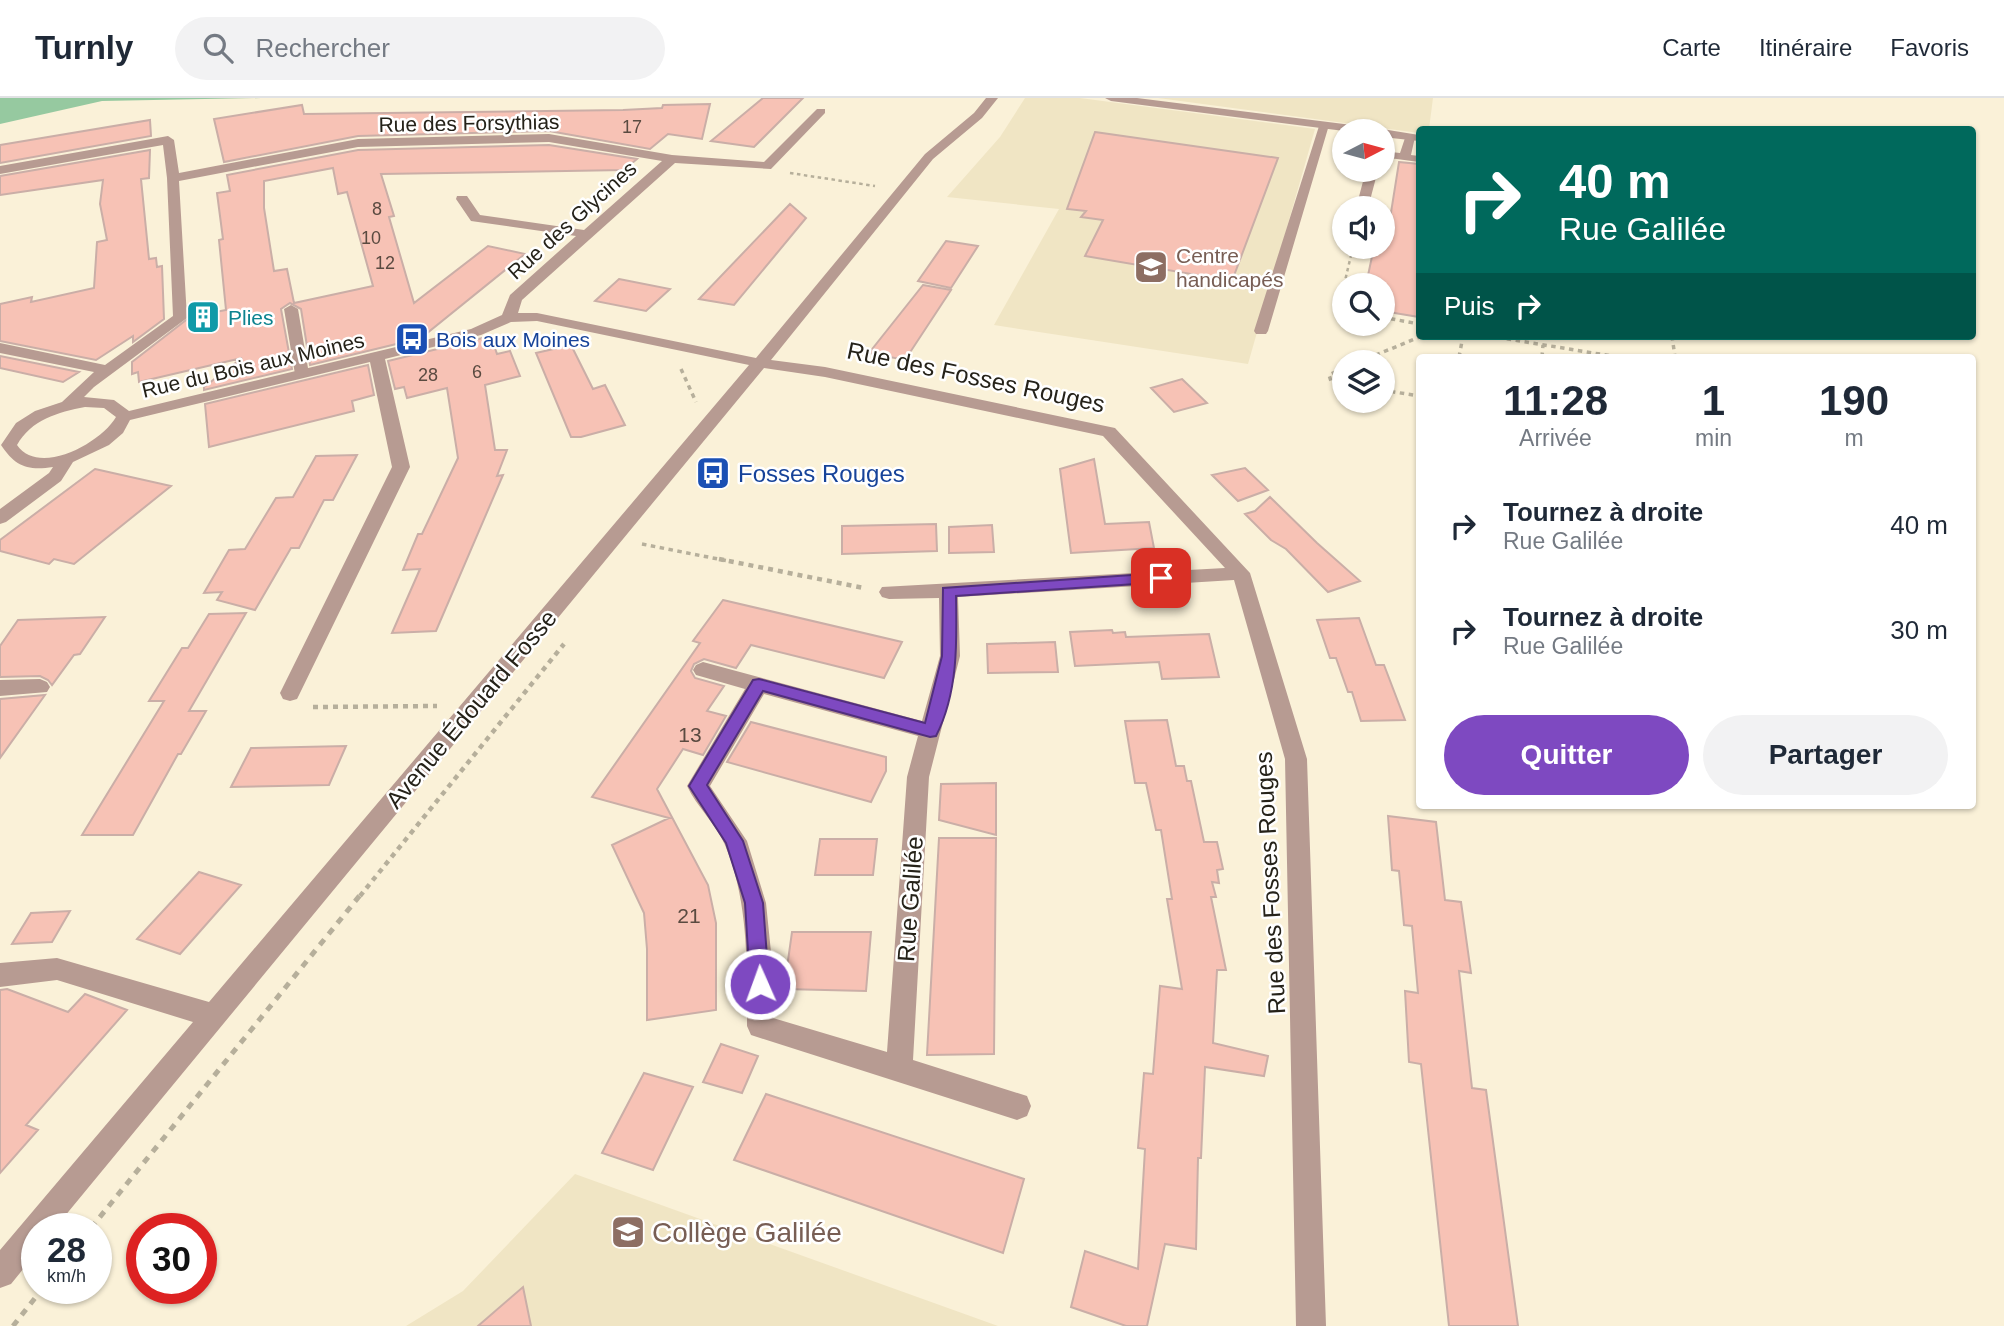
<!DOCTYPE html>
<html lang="fr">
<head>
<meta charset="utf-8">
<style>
  :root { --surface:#fff; --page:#f2f2f3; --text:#1f2937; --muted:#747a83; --line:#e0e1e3; --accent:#7e49c1 }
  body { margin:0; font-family:Arial,sans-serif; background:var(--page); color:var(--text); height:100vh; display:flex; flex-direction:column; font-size:26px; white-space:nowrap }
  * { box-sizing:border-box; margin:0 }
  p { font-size:23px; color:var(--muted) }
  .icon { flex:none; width:38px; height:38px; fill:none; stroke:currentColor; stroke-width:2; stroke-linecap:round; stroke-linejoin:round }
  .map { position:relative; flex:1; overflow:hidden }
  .details { position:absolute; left:1416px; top:256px; width:560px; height:455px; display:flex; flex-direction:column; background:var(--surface); border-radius:7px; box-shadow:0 2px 5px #0004 }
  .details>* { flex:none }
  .hud { position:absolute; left:1416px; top:28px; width:560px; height:214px; border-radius:7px; box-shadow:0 2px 5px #0004; background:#00695c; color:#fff; overflow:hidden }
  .needle { width:46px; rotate:84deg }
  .buttons { position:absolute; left:1332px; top:21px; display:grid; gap:14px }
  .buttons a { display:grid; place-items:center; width:63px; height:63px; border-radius:50%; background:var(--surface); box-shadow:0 2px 5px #0004; font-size:35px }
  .speed { position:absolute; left:21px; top:1115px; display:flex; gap:14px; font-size:35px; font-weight:700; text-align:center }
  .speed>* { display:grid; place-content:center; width:91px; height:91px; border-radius:50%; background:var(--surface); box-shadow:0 2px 5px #0004; line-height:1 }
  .speed small { font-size:18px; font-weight:400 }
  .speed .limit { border:10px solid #d22; background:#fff; color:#111 }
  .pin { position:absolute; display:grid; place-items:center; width:60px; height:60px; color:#fff; margin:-30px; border-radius:14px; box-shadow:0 4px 10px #0006 }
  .me { position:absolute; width:77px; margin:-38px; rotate:358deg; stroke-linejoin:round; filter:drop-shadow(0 0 5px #0008) }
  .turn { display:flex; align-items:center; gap:24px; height:147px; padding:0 28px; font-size:32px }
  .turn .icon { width:91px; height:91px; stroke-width:2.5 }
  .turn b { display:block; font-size:49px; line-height:60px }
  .then { display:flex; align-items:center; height:66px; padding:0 28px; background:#0003; gap:14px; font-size:26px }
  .eta { display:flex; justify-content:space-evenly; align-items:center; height:119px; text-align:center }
  .eta b { font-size:42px; font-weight:800; line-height:49px }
  .primary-button { display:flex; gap:14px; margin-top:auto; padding:14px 28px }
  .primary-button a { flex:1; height:80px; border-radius:42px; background:var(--accent); color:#fff; font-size:28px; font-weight:800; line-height:80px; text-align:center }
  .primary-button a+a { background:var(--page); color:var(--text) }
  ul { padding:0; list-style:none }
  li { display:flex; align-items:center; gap:21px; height:105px; padding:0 28px }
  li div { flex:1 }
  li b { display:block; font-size:26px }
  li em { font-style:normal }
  header { display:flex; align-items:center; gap:42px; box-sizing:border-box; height:98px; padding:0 35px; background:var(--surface); border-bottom:2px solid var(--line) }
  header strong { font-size:33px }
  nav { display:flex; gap:38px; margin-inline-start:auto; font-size:24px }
  .search { width:490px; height:63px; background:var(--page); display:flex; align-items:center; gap:18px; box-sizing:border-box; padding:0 24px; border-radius:38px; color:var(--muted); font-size:26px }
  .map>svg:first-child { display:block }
  .built { fill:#f0e5c4 }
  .forest { fill:#96c9a0 }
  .building { fill:#f7c2b5; stroke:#caaea7; stroke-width:2; fill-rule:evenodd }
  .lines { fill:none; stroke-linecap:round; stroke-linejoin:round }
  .path-far3 { stroke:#b6af9b; stroke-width:2.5; stroke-dasharray:3.5 3.5; stroke-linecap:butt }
  .path-far2 { stroke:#b6af9b; stroke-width:3.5; stroke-dasharray:4.5 4.5; stroke-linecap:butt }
  .path-far1 { stroke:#b6af9b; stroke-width:4.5; stroke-dasharray:5 5; stroke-linecap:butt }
  .path { stroke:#b6af9b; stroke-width:5; stroke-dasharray:7 7; stroke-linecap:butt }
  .lane { fill:#b79b92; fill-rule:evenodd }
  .street { fill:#b79b92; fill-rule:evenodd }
  .route { fill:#7e49c1; stroke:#522f7d; stroke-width:2 }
  .labels { text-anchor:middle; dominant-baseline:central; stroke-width:5; stroke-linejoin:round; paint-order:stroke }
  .far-number-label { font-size:18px; fill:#5a4a40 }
  .far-street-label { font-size:21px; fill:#252219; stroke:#fff }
  .far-education-label { font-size:21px; fill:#785e54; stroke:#fff; text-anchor:start }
  .far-culture-label { font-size:21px; fill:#0d838f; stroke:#fff; text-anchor:start }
  .far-transit-label { font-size:21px; fill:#164399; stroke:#fff; text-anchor:start }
  .number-label { font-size:21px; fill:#5a4a40 }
  .street-label { font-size:24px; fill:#252219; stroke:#fff }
  .transit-label { font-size:24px; fill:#164399; stroke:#fff; text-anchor:start }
  .near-education-label { font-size:28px; fill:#785e54; stroke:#fff; text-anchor:start }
</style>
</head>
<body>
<header>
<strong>Turnly</strong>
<div class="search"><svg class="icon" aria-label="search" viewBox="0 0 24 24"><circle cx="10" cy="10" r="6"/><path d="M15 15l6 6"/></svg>Rechercher</div>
<nav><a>Carte</a><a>Itinéraire</a><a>Favoris</a></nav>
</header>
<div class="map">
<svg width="2004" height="1228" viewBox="0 0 2004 1228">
  <rect width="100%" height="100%" fill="#faf1d8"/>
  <path class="built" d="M1025 0H1080L1315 31 1248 266 994 227 1059 111 947 99 1000 39Z
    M1158 0H1433L1429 31 1419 32V35Z
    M575 1076 998 1228H406L463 1193Z"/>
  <path class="forest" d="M0 0H261L102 3 0 26Z"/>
  <path class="building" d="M763 0H803L754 49 711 43Z
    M710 6 702 41 668 36 650 51 549 33 358 38 224 64 214 21 302 7 304 16 623 12 662 10 663 7Z
    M150 22 151 38 0 65V47Z
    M1095 34 1278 60 1232 183 1085 158 1103 122 1081 119 1086 113 1067 111Z
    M549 47 637 61 624 72 381 76 394 118 389 119 414 205 488 148 525 156 421 240 310 267 301 211 290 205 281 211 292 271 204 292V289L242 260 139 284 138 274 132 276V264L190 219 226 212 219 142 223 141 217 95 230 93 227 77 358 52ZM333 70 338 96 347 94 373 188 294 205 287 171 274 173 264 110V83Z
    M150 52 149 80 141 81 149 161 156 160 157 169 162 168 164 221 133 244V238L96 262 0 243V206L32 199 31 204 94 190 97 144 107 142 100 106 103 82 0 97V78Z
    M1399 64 1419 66V219L1382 213V187H1366L1374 149H1382V120L1390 121Z
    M790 106 806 120 734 207 699 201Z
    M946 143 978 148 951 190 918 183Z
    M619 181 670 191 646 213 595 203Z
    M923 187 951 192 905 262 869 255Z
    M491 238 497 256 510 253 520 278 485 287 495 352H507L497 378 503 377 436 533 392 535 420 471 403 472 418 436H422L458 360 447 290 407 300 404 289 395 291 388 263Z
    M571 247 593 291 605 287 625 327 581 339H571L536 255Z
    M0 258 79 274 63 284 0 270Z
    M368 267 374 297 352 303 354 313 209 349 205 306Z
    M1182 281 1207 305 1174 314 1151 290Z
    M357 357 333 402H324L299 450H291L255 512 217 502 222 494 204 495 229 452 245 451 276 400 293 399 316 358Z
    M1094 361 1105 426 1149 424 1154 450 1071 455 1060 371Z
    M1245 370 1268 392 1238 403 1212 377Z
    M95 371 171 388 74 466 54 461 49 466 0 453V442Z
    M1270 399 1317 445 1360 483 1328 494 1286 451 1271 442 1245 416 1255 413Z
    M936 426 937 453 842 456V428Z
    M992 427 994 454 949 455V429Z
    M723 502 902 544 884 580 751 547 736 570 704 561 694 566 691 573 695 580 724 588 707 613 726 618 703 657 683 651 657 691 708 787 716 825V912L647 922V851L644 815 612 747 669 720 592 699 700 545 693 543Z
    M246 515 189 613H206L181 656H178L133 737H82L164 603H149L182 550H188L209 516Z
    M105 519 80 556 74 557 52 587 48 582 40 578 0 579V548L18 522Z
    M1359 520 1376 567H1384L1405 622 1361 623 1352 594H1348L1336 560H1330L1317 522Z
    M1112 532 1113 535 1125 534 1126 539 1209 536 1219 579 1162 581 1159 564 1075 568 1070 534Z
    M1055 544 1058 574 988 575 987 546Z
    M45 597 0 660V601Z
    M1167 622 1176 668H1184L1187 683H1191L1204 744H1217L1223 771 1217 772 1219 785 1212 784 1216 799H1211L1226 872H1217L1213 945 1268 958 1264 978 1205 969 1201 1060H1198L1196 1151 1165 1146 1147 1228H1126L1071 1209 1085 1153 1138 1171 1145 1051 1138 1050 1144 975 1153 976 1160 888 1182 891 1167 801H1172L1161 732H1156L1146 685H1135L1125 623Z
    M751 624 886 659V673L871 704 727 664Z
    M346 648 329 687 231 689 251 650Z
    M996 685V737L939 722 941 686Z
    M1388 718 1436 724 1445 802 1461 804 1471 875 1459 873 1472 990 1486 992 1518 1228H1449L1421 966 1409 964 1405 893 1418 895 1412 828 1404 827 1399 773 1392 772Z
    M939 740H996L994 956 927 957Z
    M820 741H877L873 777H815Z
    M199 774 241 787 180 856 137 841Z
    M70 813 52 844 12 846 31 815Z
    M792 834H871L866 893 784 891Z
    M7 891 68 914 85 896 127 912 26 1027 38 1032 0 1075V892Z
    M721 946 758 958 742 995 703 984Z
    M644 975 693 989 653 1072 602 1055Z
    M766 996 1024 1081 1003 1155 734 1062Z
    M523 1189 531 1228H478Z"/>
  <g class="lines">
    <path class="path-far3" d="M790 75 875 88
      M1344 187 1353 149
      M1341 203 1344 188"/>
    <path class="path-far2" d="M1341 201 1339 212 1344 213
      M1382 219 1419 226
      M1489 238 1618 259
      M1672 238 1675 259
      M1459 259 1463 238
      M1542 259 1543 247
      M1359 264 1422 238
      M1344 270 1329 277 1331 283 1344 285
      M681 271 696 304
      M1382 292 1419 298
      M642 446 728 463"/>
    <path class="path-far1" d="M719 461 864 490
      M313 609 437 608
      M360 798 564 546"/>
    <path class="path" d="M91 1130 361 796
      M13 1228 43 1190"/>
    <path class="lane" d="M1320 25 1329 27 1268 233 1266 236H1256L1254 233Z
      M1406 37 1415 39 1411 57 1419 58V64L1382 59V53L1400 55Z
      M1366 72H1378L1368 110H1356Z
      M291 207 298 211 309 276 302 280 295 276 284 211Z"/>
    <path class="street" d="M986 0H998L982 20 933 61 771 262 825 269 1115 330 1250 475 1307 661 1326 1228H1296L1285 661 1234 482 958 499 960 558 929 679 913 962 1027 998 1031 1008 1027 1018 1017 1022 751 937 747 928C747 868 749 804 725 747 716 726 697 709 687 688L745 591 696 577 693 572 696 567 703 564 922 623 940 558 939 500 889 501 882 499 879 494 882 489 1225 470 1103 338 825 279 764 270 55 1130H37V1154L11 1186 0 1190V1152L193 924 57 882 0 889V865L57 860 209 904 749 267 537 223 511 224 481 237 385 261 410 369 300 595 297 601 290 603 283 601 280 595 392 369 370 264 130 322 123 335 109 347 73 364 61 383 6 424 0 426V411L49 375 53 369C27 373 15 368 1 347L16 325 35 313 62 304 94 274 0 255V245L105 267 173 218 167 80 163 47 0 76V68L168 38 174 42 179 75 358 41 549 36 672 57 764 64 817 11H825V15L771 71 675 65 522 202 518 215H537L756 260 925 56 974 15ZM549 44 662 63 584 132 480 117 467 98H457L456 101 471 123 576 138 510 197 502 217 471 231 129 313 114 302 84 299 94 289 187 220 179 83 358 49ZM85 309 104 310 116 319C101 345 39 379 17 347 31 322 58 314 85 309ZM764 596 918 638 907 679 887 954 773 920 772 864 766 805 747 743 710 688Z
      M1105 0H1137L1368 29 1374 33H1344L1111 3Z
      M1382 31 1419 37V43L1382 39V33H1377Z
      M40 581 47 584 50 589 47 594 0 598V582Z"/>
  </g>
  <path class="route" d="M1161 475 1168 480 1166 484 956 498C957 545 958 595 936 638L930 639 763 593 707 687 743 743 763 805 769 886 766 892 760 894 753 892 750 886 745 805 726 745 689 688 753 582 759 581 925 625 942 558 943 490Z"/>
  <defs>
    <g id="school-square" transform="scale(1.75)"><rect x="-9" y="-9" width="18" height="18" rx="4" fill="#8d6e63" stroke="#fff"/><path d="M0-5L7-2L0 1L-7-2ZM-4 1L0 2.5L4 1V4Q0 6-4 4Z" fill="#fff"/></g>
    <g id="building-square" transform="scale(1.75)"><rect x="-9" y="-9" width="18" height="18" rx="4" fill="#0f9aa8" stroke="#fff"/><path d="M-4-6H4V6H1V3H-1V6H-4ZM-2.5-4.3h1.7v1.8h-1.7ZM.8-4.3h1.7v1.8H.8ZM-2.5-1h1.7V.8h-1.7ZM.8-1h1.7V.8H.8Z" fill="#fff"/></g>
    <g id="bus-square" transform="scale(1.75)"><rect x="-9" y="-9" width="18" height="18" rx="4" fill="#1a4fb4" stroke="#fff"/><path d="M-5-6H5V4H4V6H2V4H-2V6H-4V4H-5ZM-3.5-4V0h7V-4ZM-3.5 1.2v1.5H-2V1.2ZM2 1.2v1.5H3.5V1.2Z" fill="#fff"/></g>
  </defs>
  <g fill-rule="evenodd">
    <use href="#school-square" x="1151" y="169"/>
    <use href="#building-square" x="203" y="219"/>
    <use href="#bus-square" x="412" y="241"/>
    <use href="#bus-square" x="713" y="375"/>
    <use href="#school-square" x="628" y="1134"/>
  </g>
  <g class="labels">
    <g class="far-number-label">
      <text x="632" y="29">17</text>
      <text x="377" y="111">8</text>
      <text x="371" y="140">10</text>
      <text x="385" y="165">12</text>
      <text x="477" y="274">6</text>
      <text x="428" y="277">28</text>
    </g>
    <g class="far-street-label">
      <text transform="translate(469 25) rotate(-1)">Rue des Forsythias</text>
      <text transform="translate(572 122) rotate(-42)">Rue des Glycines</text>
      <text transform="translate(253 267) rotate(-13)">Rue du Bois aux Moines</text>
    </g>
    <g class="far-education-label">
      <text x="1176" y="157">Centre<tspan x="1176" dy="24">handicapés</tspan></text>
    </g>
    <g class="far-culture-label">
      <text x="228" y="219">Plies</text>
    </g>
    <g class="far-transit-label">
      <text x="436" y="241">Bois aux Moines</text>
    </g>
    <g class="number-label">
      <text x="690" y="636">13</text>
      <text x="689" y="817">21</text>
    </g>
    <g class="street-label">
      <text transform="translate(976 279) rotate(12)">Rue des Fosses Rouges</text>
      <text transform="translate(471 611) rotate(-50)">Avenue Édouard Fosse</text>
      <text transform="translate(1270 785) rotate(-93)">Rue des Fosses Rouges</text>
      <text transform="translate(910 801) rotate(-86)">Rue Galilée</text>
    </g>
    <g class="transit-label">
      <text x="738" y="375">Fosses Rouges</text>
    </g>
    <g class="near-education-label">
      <text x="652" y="1134">Collège Galilée</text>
    </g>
  </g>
</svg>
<div class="buttons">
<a><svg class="needle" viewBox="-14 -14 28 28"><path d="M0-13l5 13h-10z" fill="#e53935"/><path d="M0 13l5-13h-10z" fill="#747a83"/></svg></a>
<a><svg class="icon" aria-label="sound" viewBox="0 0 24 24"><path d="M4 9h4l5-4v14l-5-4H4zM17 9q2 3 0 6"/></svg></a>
<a><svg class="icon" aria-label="search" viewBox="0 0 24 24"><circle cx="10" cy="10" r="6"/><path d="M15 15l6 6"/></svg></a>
<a><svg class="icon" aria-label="layers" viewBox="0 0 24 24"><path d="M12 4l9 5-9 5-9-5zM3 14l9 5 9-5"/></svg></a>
</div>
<div class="speed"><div>28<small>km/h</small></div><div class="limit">30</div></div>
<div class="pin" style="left:1161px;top:480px;background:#d93025"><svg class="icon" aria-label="arrive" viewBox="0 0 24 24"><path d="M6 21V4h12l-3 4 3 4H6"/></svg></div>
<svg class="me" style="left:760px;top:886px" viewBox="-20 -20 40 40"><circle r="17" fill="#7e49c1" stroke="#fff" stroke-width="3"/><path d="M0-11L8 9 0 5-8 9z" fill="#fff"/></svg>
<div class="hud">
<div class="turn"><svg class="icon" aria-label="right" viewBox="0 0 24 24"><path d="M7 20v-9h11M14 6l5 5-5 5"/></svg><div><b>40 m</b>Rue Galilée</div></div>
<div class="then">Puis<svg class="icon" aria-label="right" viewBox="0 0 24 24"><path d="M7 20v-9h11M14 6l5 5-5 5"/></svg></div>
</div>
<section class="details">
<div class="eta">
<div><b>11:28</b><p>Arrivée</p></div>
<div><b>1</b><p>min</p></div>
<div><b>190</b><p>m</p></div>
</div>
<ul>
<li><svg class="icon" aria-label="right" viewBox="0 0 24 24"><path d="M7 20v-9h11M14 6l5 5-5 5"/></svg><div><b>Tournez à droite</b><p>Rue Galilée</p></div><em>40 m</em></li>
<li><svg class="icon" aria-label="right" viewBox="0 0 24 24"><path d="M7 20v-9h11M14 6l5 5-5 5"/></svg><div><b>Tournez à droite</b><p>Rue Galilée</p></div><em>30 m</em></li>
</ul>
<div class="primary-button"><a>Quitter</a><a>Partager</a></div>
</section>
</div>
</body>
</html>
